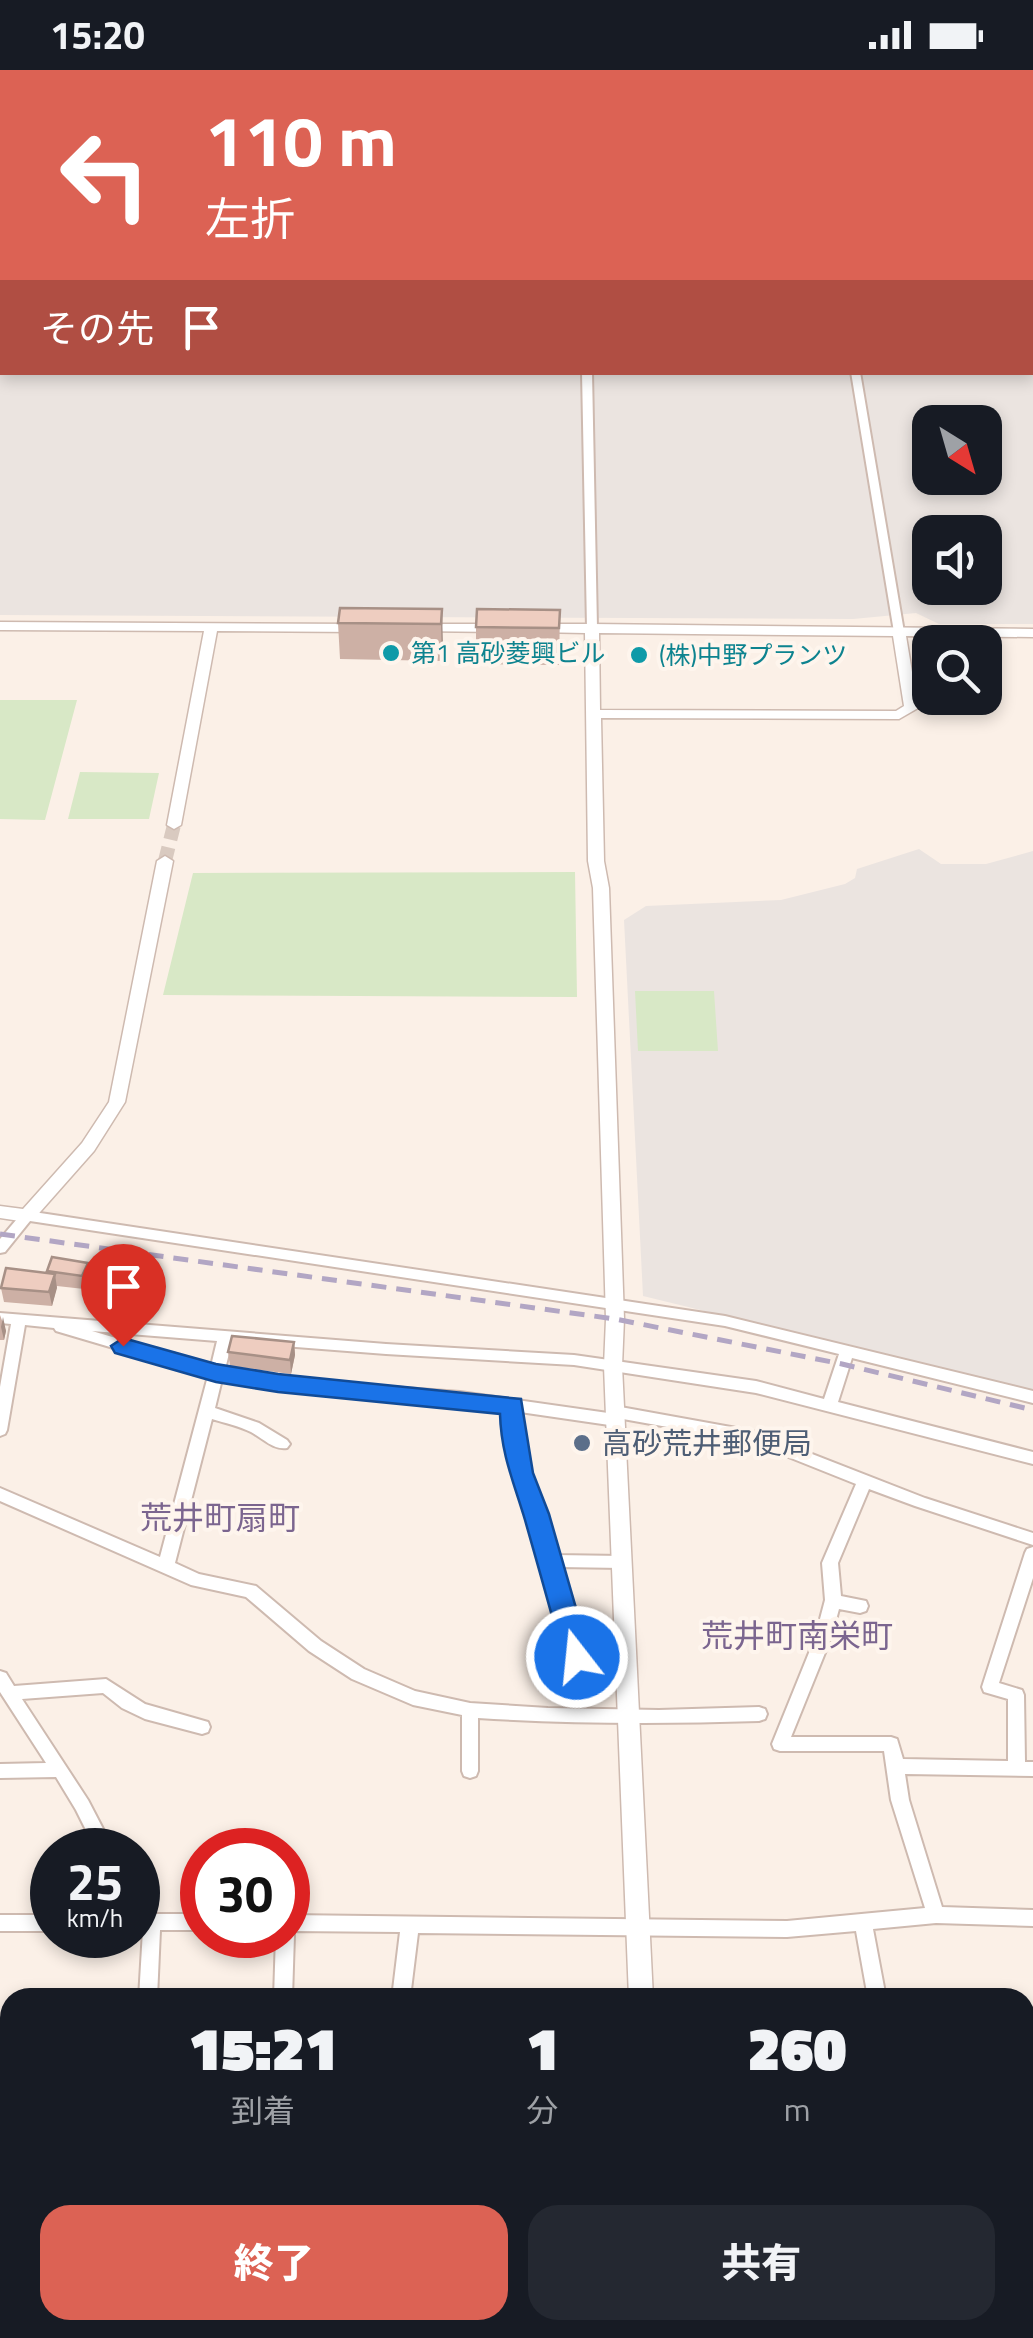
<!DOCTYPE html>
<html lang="ja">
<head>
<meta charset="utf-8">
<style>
  :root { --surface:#171b24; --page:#242831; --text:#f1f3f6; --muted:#9ea1a6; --accent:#dc6254 }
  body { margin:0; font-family:"Titillium Web","Noto Sans JP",sans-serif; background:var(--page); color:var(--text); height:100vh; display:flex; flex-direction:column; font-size:38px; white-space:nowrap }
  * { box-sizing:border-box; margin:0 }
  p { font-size:32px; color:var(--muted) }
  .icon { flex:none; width:55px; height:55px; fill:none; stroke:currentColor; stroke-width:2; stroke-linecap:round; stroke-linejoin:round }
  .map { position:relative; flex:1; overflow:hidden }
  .drawer { position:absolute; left:0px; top:1918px; width:1035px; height:352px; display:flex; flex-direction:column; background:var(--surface); border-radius:30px 30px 0 0; box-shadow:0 5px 15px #0003 }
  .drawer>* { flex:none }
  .hud { position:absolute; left:0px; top:0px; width:1035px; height:305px; box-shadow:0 5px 15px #0003; background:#dc6254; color:#fff; overflow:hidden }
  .needle { width:65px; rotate:143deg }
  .controls { position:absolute; left:912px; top:335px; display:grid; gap:20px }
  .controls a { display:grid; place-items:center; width:90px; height:90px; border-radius:20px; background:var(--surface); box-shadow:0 5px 15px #0003; font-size:50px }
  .speed { position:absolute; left:30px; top:1758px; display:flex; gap:20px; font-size:50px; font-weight:700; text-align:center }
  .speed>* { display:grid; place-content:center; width:130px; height:130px; border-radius:50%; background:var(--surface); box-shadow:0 5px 15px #0003; line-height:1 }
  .speed small { font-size:25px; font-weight:400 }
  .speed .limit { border:15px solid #d22; background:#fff; color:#111 }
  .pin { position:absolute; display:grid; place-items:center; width:85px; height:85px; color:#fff; margin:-102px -42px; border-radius:50% 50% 50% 0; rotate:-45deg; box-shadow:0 0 10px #0007 }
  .pin .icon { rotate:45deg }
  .me { position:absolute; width:110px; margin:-55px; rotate:344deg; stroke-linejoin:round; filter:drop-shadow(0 0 8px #0008) }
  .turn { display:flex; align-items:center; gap:35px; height:210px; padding:0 40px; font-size:45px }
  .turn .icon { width:130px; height:130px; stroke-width:2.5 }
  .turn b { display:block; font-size:70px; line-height:85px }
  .then { display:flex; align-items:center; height:95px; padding:0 40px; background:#0003; gap:20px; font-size:38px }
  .eta { display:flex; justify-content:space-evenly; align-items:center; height:170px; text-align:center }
  .eta b { font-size:60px; font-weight:800; line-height:70px }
  .primary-button { display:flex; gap:20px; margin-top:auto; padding:20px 40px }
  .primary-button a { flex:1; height:115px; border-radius:30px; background:var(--accent); color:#fff; font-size:40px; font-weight:800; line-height:115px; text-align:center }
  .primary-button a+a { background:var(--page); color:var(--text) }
  .status { display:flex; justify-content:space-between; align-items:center; height:70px; padding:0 50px; background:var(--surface); direction:ltr }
  .status svg { height:28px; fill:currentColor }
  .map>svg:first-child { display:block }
  .industrial { fill:#ebe4e0; fill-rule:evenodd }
  .green { fill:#d8e8c6 }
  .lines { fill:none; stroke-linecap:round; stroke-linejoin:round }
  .tertiary-tunnel { stroke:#d9cac0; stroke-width:14; stroke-dasharray:14 8; stroke-linecap:butt }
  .minor-casing { stroke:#cebab0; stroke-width:4 }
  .tertiary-casing { stroke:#cebab0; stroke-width:3 }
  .minor { fill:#fff; fill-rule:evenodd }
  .tertiary { fill:#fff; fill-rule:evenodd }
  .rail { stroke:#b2a6c4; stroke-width:5; stroke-dasharray:15 10; stroke-linecap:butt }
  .wall { fill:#cdb0a5 }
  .shaded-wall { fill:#a79086 }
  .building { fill:#eecdc0; stroke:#a79086; stroke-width:2.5 }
  .route { fill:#1a73e8; stroke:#114b97; stroke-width:2.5 }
  .culture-dot { fill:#0f9aa8; stroke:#fef5ed; stroke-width:4 }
  .service-dot { fill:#5c6f8a; stroke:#fef5ed; stroke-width:4 }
  .labels { text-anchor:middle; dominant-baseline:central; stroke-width:8; stroke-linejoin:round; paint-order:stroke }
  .far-culture-label { font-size:25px; fill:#0d838f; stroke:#fef5ed; text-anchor:start }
  .service-label { font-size:30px; fill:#4e5e75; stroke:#fef5ed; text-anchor:start }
  .neighbourhood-label { font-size:32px; fill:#7b658f; stroke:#fef5ed }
</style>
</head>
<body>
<div class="status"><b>15:20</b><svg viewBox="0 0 49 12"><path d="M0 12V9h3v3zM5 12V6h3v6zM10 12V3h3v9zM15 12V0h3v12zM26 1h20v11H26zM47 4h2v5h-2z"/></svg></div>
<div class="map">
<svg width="1033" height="2268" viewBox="0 0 1033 2268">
  <rect width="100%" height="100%" fill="#fbf0e7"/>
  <path class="industrial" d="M0 0 790 2H2V302H1032V2L815 0H1033V554H939L916 543 853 549 0 545ZM930 352H985V408H930ZM930 462H985V518H930Z
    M919 779 941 794H986L1033 781V1321L643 1226 624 850 646 836 781 830 845 814 855 808 857 799Z"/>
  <path class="green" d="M0 630H77L45 750 0 749Z
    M80 702 159 703 149 749H68Z
    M575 802 577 927 163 925 193 803Z
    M635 921H714L718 981H638Z"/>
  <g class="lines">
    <path class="tertiary-tunnel" d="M165 791 174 755"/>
    <g class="minor-casing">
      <path id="minor" d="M1032 32H1033V36H1032Z
        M1032 123H1033V127H1032Z
        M582 302H592L597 558 592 561 587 558Z
        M851 302H860L904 562 899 565 894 562Z
        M27 1141 725 1246 1033 1321V1333L852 1288 838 1332 1033 1382V1394L756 1323 574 1295 386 1284 232 1272 225 1299 335 1313 460 1322 608 1343 610 1338 615 1336 753 1361 925 1428 1033 1463V1475L915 1436 869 1419 838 1493 841 1526 866 1531 868 1536 866 1541 860 1543 839 1539 831 1568 791 1667H891L897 1669 903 1689 1008 1691V1629L984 1622 982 1617 1025 1483 1027 1479 1033 1477V1508L999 1613 1022 1620 1024 1625 1025 1692H1033V1706L905 1704 909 1730 942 1837 1033 1840V1856L936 1853 873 1859 886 1928H868L856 1861 787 1867 418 1863 410 1928H392L400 1862 292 1861 294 1865 292 1928H274L276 1865H288V1845L787 1851 925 1838 891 1730 884 1681H780L774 1679 772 1674 815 1568 825 1530 822 1493 856 1414 751 1372 623 1349 621 1354 616 1356 520 1342 521 1373 528 1403 544 1444 556 1485 622 1486 628 1488 630 1492 628 1496 622 1498 559 1497 583 1580 626 1579 632 1581 634 1586 632 1591 626 1593 577 1594 571 1592 569 1587 528 1444 512 1403 505 1373 506 1340 460 1334 335 1325 222 1309 215 1338 259 1353 287 1370 290 1374 287 1378C273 1380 264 1369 251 1362 239 1356 225 1353 212 1349L175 1493 199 1504 256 1516 321 1571 364 1599 415 1621 470 1633 548 1638 659 1640 759 1637 765 1639 767 1644 765 1649 759 1651C665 1654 572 1654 478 1648V1701L476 1706 470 1708 464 1706 462 1701V1645L413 1635 352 1609 309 1581 246 1527 191 1515 0 1431V1418L160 1487 208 1306 56 1261 54 1258 25 1255 7 1360 5 1364 0 1366V1317L11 1254 0 1253V1243L386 1274 574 1285 756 1311 824 1329 839 1284 725 1256 30 1151 5 1182 0 1183V1169L22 1143ZM92 1261 217 1271 211 1296Z
        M0 1601 6 1603 14 1616 106 1609 145 1634 208 1652 210 1657 208 1662 202 1664 145 1649 122 1638 103 1623 22 1629 88 1730 114 1780H96L76 1740 56 1707 0 1708V1694L46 1693 0 1622Z
        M138 1844H202V1860H160L157 1928H139L143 1860H138Z
        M0 1845H52V1861H0Z
        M0 2115 10 2116V2136L0 2135Z
        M1033 2204V2224L1025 2225V2205Z
        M106 2260H126L125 2268H105Z
        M283 2260H303L301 2268H281Z
        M649 2260H752L757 2268H650Z
        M762 2260H782L781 2268H761Z
        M919 2260H953L948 2268H914Z"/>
    </g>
    <g class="tertiary-casing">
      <path id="tertiary" d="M0 552 359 554 366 558 359 562 217 561 181 755 174 759 167 755 204 561 0 560Z
        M420 554H499L506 558 499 562 415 561 413 558Z
        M592 554 1033 559V567L906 566 918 638 899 649 601 648 604 791 609 818 624 1249 622 1296 653 1928H629L604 1296 606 1249 593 818 588 791 585 563 535 562 528 558 535 554ZM599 563 893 566 904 636 896 641 600 640Z
        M165 786 173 791 125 1032 94 1081 33 1150 27 1152 0 1148V1136L23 1139 82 1073 109 1032 157 791Z
        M645 2260H671L672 2268H646Z"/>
    </g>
    <use href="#minor" class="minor"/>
    <use href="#tertiary" class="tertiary"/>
    <path class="rail" d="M0 1164 615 1249 842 1294 1033 1340"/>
  </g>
  <path class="wall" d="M442 539V591L340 589 338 553Z
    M560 540 559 595 476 594V557Z
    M88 1193 91 1206 84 1219 57 1216 52 1236 4 1232 1 1218 47 1203V1201Z
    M0 1245 6 1261 4 1270H0Z
    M294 1272 295 1285 291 1304 230 1296 228 1282Z"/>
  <path class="shaded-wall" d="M442 539 443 575 442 591 441 554Z
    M88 1193 91 1206 84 1219 82 1206Z
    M55 1204 57 1218 52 1236 49 1222Z
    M3 1247 6 1261 4 1270 1 1257Z
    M294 1272 295 1285 291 1304 290 1290Z
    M73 2260H81L79 2268H71Z"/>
  <path class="building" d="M340 538 442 539 441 554 338 553Z
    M477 539 560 540 559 558 476 557Z
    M52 1187 88 1193 82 1206 47 1201Z
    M6 1198 55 1204 49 1222 1 1218Z
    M232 1266 294 1272 290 1290 228 1282Z
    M0 2146 10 2147V2260H73L71 2268H0Z"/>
  <path class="route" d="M123 1268 216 1294 278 1304 521 1329 533 1403 549 1444 590 1587 586 1595 577 1598 567 1595 563 1587C551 1541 538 1496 525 1450 514 1413 501 1384 500 1344L278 1322 216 1312 115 1283 111 1276Z"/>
  <g class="culture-dot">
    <circle cx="391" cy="583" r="10"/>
    <circle cx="639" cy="585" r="10"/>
  </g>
  <circle class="service-dot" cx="582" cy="1373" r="10"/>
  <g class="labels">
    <g class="far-culture-label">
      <text x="411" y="583">第1 高砂菱興ビル</text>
      <text x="659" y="585">(株)中野プランツ</text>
    </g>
    <g class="service-label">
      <text x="602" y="1373">高砂荒井郵便局</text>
    </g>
    <g class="neighbourhood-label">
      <text x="220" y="1447">荒井町扇町</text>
      <text x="797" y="1565">荒井町南栄町</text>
    </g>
  </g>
</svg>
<div class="controls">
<a><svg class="needle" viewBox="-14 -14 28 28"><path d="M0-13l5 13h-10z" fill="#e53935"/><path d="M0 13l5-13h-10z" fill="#9ea1a6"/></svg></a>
<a><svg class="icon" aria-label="sound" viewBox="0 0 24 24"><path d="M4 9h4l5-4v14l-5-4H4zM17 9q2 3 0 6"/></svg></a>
<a><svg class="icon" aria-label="search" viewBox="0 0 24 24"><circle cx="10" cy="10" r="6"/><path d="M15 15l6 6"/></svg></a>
</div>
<div class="speed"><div>25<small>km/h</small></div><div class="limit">30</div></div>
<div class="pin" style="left:123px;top:1276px;background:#d93025"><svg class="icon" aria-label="arrive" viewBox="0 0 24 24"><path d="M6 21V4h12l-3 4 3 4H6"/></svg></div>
<svg class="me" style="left:577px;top:1587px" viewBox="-20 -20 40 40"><circle r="17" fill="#1a73e8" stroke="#fff" stroke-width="3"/><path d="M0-11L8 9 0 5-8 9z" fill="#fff"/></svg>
<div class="hud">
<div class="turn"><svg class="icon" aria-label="left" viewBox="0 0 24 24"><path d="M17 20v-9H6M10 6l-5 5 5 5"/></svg><div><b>110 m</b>左折</div></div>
<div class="then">その先<svg class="icon" aria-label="arrive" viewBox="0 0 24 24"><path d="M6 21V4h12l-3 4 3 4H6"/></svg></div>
</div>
<section class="drawer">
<div class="eta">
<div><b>15:21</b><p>到着</p></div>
<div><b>1</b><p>分</p></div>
<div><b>260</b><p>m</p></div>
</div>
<div class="primary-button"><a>終了</a><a>共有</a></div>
</section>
</div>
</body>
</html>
